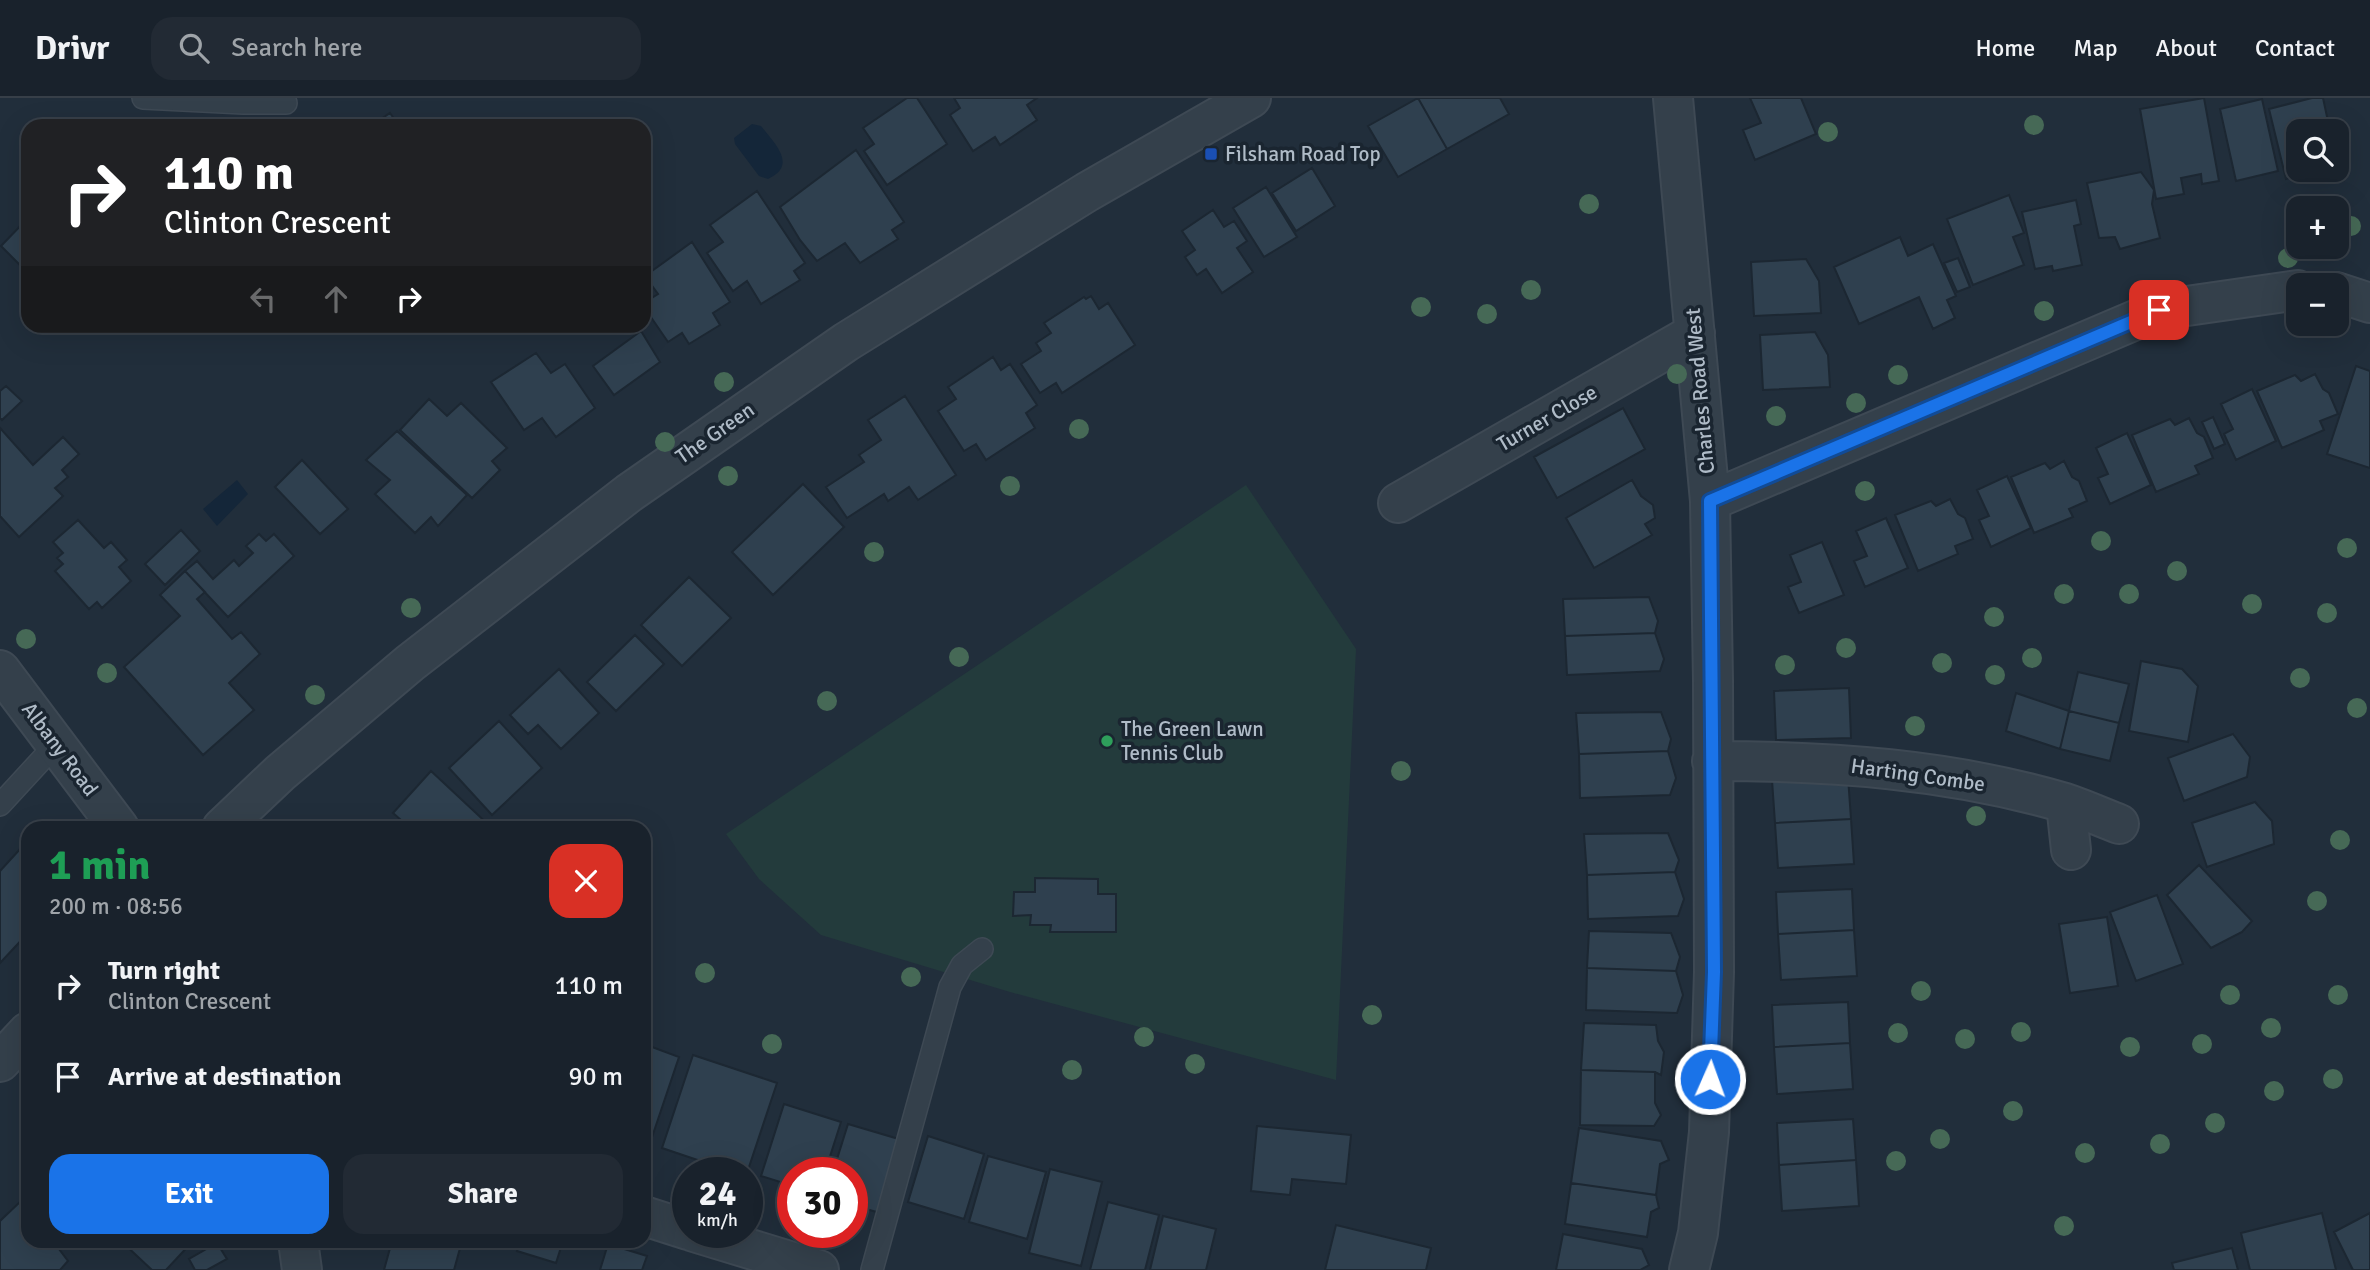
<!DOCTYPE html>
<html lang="en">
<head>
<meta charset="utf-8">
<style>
  :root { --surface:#19222c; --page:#222a34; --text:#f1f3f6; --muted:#9fa4a9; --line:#373f48; --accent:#1a73e8 }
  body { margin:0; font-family:Signika,sans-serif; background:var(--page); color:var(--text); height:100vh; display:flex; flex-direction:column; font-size:26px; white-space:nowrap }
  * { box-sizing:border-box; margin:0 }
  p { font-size:23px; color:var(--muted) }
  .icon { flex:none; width:38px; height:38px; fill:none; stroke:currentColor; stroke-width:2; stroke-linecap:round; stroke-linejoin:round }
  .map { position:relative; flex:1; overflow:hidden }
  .details { position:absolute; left:21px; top:723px; width:630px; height:427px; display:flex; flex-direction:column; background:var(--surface); border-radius:21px; box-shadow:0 7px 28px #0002,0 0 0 2px var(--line) }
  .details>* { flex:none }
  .hud { position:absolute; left:21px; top:21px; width:630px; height:214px; border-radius:21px; box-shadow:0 7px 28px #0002,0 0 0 2px var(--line); background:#202124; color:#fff; overflow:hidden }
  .fabs { position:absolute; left:2286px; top:21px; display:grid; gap:14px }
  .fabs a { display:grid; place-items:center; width:63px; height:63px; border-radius:14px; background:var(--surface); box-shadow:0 7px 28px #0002,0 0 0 2px var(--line); font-size:35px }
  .speed { position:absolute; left:672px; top:1059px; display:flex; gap:14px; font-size:35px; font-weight:700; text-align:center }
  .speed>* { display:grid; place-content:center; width:91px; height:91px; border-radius:50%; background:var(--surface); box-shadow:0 7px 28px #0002,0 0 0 2px var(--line); line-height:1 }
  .speed small { font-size:18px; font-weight:400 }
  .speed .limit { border:10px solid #d22; background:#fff; color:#111 }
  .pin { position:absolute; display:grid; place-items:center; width:60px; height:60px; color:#fff; margin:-30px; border-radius:14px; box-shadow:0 4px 10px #0006 }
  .me { position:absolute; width:77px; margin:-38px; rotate:2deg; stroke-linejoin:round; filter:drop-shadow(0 0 5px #0008) }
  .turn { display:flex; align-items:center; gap:24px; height:147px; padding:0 28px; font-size:32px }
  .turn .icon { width:91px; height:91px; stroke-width:2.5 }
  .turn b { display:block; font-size:49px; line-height:60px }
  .lanes { display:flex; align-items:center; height:66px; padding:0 28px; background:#0003; justify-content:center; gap:35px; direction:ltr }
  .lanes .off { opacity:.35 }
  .round { display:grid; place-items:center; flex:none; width:74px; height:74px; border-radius:21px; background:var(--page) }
  .overview { display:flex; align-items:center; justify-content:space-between; height:119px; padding:0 28px }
  h1 { font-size:42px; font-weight:700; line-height:52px; color:#1e9e55 }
  .button { display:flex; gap:14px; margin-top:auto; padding:14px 28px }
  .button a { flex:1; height:80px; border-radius:21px; background:var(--accent); color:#fff; font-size:28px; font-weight:700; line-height:80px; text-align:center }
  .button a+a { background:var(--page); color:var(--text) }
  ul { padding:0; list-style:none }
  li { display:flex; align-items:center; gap:21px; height:91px; padding:0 28px }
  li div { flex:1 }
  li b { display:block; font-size:26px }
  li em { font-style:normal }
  header { display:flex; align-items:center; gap:42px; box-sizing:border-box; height:98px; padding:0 35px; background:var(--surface); border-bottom:2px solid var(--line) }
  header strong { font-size:33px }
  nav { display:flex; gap:38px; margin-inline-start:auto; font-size:24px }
  .search { width:490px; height:63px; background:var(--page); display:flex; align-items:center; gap:18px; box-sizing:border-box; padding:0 24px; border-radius:21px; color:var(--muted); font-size:26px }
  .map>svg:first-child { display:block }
  .green { fill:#233b3c }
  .water { fill:#142639 }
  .building { fill:#2f404f; stroke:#1c2732; stroke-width:2 }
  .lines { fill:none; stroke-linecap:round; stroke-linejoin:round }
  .service-casing { stroke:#3e4954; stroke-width:24 }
  .minor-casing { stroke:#3e4954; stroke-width:42 }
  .service { stroke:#34404b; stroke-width:21 }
  .minor { stroke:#34404b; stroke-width:38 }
  .tree { fill:#466956 }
  .route-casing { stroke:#114b97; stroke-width:18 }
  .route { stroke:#1a73e8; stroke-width:12 }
  .transit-dot { fill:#1a4fb4; stroke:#1a2530; stroke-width:2.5 }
  .leisure-dot { fill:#2e9e5b; stroke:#1a2530; stroke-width:2.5 }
  .labels { text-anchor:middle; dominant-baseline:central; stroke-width:7; stroke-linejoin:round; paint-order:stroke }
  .poi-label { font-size:21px; fill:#afbbc7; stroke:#1a2530; text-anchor:start }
  .street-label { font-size:21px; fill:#afbbc7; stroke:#1a2530 }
</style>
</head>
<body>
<header>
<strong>Drivr</strong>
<div class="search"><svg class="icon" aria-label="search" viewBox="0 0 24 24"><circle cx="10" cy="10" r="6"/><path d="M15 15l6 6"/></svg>Search here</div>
<nav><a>Home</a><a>Map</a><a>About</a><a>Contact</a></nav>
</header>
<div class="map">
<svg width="2370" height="1172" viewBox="0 0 2370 1172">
  <rect width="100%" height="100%" fill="#212e3b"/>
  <path class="green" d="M1246 387 1356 551 1336 982 1010 894 821 837 759 781 726 736Z"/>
  <path class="water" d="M752 26 761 28C775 46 798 67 768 81L759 78 735 46 734 40Z
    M237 382 248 396 217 428 203 411Z"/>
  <path class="building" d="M907 0H917L947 46 887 87 864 53 874 46 863 30Z
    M954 0H1037L1027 7 1037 22 1000 47 995 39 973 53 950 17 960 10Z
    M1418 0 1447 51 1398 79 1368 28Z
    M1418 0H1500L1509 16 1447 51Z
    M1750 0H1801L1816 36 1755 62 1743 32 1761 25Z
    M2204 0 2219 83 2202 86 2201 76 2181 80 2184 96 2156 101 2140 11Z
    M2312 0H2323L2329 28 2317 31 2318 33H2298V72H2322L2286 81 2269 11Z
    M2262 1 2278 73 2236 83 2220 11Z
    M390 15 399 28H371Z
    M856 52 904 124 892 132 898 141 860 165 845 145 817 163 800 142 780 109Z
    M1312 70 1335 108 1296 133 1272 95Z
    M2141 74 2154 92 2152 106 2160 140 2120 151 2115 139 2099 140 2087 85Z
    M1266 89 1297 139 1264 159 1233 110Z
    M757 93 805 165 794 173 800 182 761 206 747 183 733 193 707 155 723 144 710 127Z
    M2009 97 2024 135 2013 139 2024 167 1973 187 1947 121Z
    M2076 102 2081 126 2074 128 2082 167 2053 173 2052 168 2035 171 2022 114Z
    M1213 112 1224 129 1234 123 1247 143 1237 150 1253 174 1222 195 1206 171 1197 177 1185 159 1195 152 1182 133Z
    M28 120V161L21 168 1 148Z
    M1900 139 1908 158 1933 146 1956 198 1947 202 1955 220 1933 231 1919 199 1859 226 1834 169Z
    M692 144 730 204 713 215 720 227 689 246 682 235 668 244 644 209V205L658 196 645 178Z
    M1958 160 1970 189 1957 194 1944 165Z
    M1806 161 1819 183 1821 215 1754 218 1751 164Z
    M1091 198 1099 211 1108 205 1135 247 1062 295 1056 285 1040 295 1021 266 1041 253 1036 245 1051 235 1044 225 1084 199 1086 201Z
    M641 233 660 264 614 297 593 268Z
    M1815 234 1828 257 1830 289 1763 292 1760 237Z
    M536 255 551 275 565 266 595 310 556 339 542 320 524 332 491 284Z
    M993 259 1001 272 1010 266 1037 307 1026 315 1035 330 986 362 976 346 964 353 938 313 956 301 948 289Z
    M2356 268 2370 273V370L2327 356Z
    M2315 276 2323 291 2329 295 2338 316 2320 323 2324 332 2282 350 2257 293 2295 277 2301 283Z
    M6 288 22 303 2 322 0 320V293Z
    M2252 291 2276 343 2236 362 2224 336 2233 331 2221 306Z
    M905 298 956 377 918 402 909 389 888 403 884 396 847 420 826 389 864 364 859 357 881 342 868 322Z
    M429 301 447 318 461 305 507 350 492 363 500 372 472 400 400 332Z
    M1623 310 1645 351 1557 400 1534 359Z
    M2213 319 2225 346 2214 351 2202 324Z
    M2189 320 2197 335 2204 339 2213 360 2195 368 2199 376 2156 394 2132 337 2170 321 2175 327Z
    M0 330 33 367 63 339 79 356 62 372 68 379 55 390 63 398 19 439 0 418Z
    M397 333 467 397 438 428 431 419 415 435 375 396 390 382 366 362Z
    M2127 335 2151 387 2110 406 2098 380 2108 376 2096 350Z
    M302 362 348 411 320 436 275 389Z
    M2064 363 2072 379 2079 383 2087 403 2069 411 2073 419 2034 435 2011 379 2045 365 2050 371Z
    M2007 378 2031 430 1991 449 1979 422 1989 418 1977 392Z
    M1632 382 1641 398 1653 407 1655 420 1645 426 1652 437 1594 470 1566 420Z
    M803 386 844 429 773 497 732 454Z
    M1950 401 1958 416 1965 420 1973 441 1955 448 1958 456 1918 473 1895 417 1931 403 1936 408Z
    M1886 420 1908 470 1865 489 1854 463 1867 458 1856 433Z
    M78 422 104 450 111 444 127 462 119 469 131 483 102 510 97 504 89 511 55 473 63 466 57 460 63 455 53 444Z
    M181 432 200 453 165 487 145 466Z
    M259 436 266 443 274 436 294 458 228 519 185 473 197 463 213 481 234 462 239 468 253 455 246 448Z
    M1822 444 1844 497 1799 515 1788 489 1801 484 1790 457Z
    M185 473 205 494 197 501 232 541 241 534 260 556 229 585 254 612 203 657 124 569 180 518 160 497Z
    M689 479 731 520 682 568 641 527Z
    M1649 499 1658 523 1655 535 1565 538 1563 501Z
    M1655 535 1664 561 1660 573 1567 577 1565 538Z
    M635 537 664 566 616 613 587 584Z
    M2141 563 2182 571 2198 588 2188 644 2129 633Z
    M559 571 599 615 561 651 538 627 528 636 510 617Z
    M2078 574 2129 586 2119 625 2069 613Z
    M1849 590 1851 640 1776 642 1774 593Z
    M2016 595 2069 613 2060 651 2006 633Z
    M2069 613 2119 625 2110 663 2060 651Z
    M1661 614 1671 641 1668 653 1579 656 1576 615Z
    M499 623 542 670 492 717 449 670Z
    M2233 636 2250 659 2247 679 2184 703 2168 660Z
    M1668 653 1676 680 1670 697 1580 700 1579 656Z
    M431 673 492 730H410L393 715Z
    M1848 679 1851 721 1775 725 1772 682Z
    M2255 704 2272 723 2274 746 2207 769 2192 725Z
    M1851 721 1854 766 1778 770 1775 725Z
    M1668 735 1679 762 1675 774 1587 777 1584 736Z
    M21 750 28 757V835L0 865V773Z
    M2199 767 2252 823 2242 834 2211 850 2167 797Z
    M1675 774 1684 801 1678 818 1588 821 1587 777Z
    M1035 780 1098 781V796H1116V834H1050L1051 827H1030L1031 817 1013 818 1014 794H1035Z
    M1852 791 1854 832 1778 836 1776 794Z
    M2157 797 2183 866 2136 883 2110 814Z
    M2107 819 2118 888 2070 895 2059 826Z
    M1854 832 1857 878 1781 882 1778 836Z
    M1589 833 1671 835 1680 859 1676 873 1587 870Z
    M1587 870 1676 873 1683 897 1677 915 1586 912Z
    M1848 904 1850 945 1774 949 1772 907Z
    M1584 925 1656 927 1658 943 1664 954 1661 977 1655 974 1581 972Z
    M1850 945 1853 991 1777 996 1774 949Z
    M644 946 679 959 649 1048 644 1046Z
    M693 957 777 985 747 1075 733 1074 662 1050Z
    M1581 972 1655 974V1005L1661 1017 1654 1028 1580 1027Z
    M784 1006 841 1024 825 1074H793V1088L761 1078Z
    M1853 1021 1856 1062 1779 1067 1777 1025Z
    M848 1026 902 1042 880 1115 852 1107V1074H833Z
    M1257 1028 1351 1037 1346 1086 1292 1081 1290 1097 1251 1093Z
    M1579 1030 1661 1043 1669 1062 1660 1066 1656 1097 1571 1085Z
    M928 1038 984 1056 964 1121 908 1104Z
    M988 1058 1046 1074 1027 1141 969 1124Z
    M1856 1062 1859 1108 1782 1113 1779 1067Z
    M1050 1071 1102 1084 1081 1168 1029 1155Z
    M1571 1085 1656 1097 1659 1110 1651 1114 1647 1139 1565 1126Z
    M22 1102 28 1107V1143H61L63 1146 59 1151 68 1163 60 1172H0V1123Z
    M1108 1104 1159 1117 1145 1172H1090Z
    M2322 1115 2336 1172H2250L2241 1135Z
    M2370 1115V1172H2353L2334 1134Z
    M1163 1118 1216 1131 1206 1172H1150Z
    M1336 1127 1431 1150 1426 1172H1325Z
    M1563 1136 1642 1151 1649 1167 1640 1172H1556Z
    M121 1143H193L166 1172H152Z
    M392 1143 425 1145V1143H462L454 1172H384Z
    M521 1143H563L556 1165 517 1153Z
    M217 1145 227 1161 207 1172H195L189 1161Z
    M608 1146 647 1158 642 1172H600Z
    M2232 1150 2238 1172H2174L2172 1165Z"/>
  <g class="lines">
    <g class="service-casing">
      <path id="service" d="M143 0 243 5H286
        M0 707 57 645
        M872 1172 950 889 962 867 982 851"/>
    </g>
    <g class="minor-casing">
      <path id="minor" d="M1673 0 1710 403 1713 583 1714 874 1709 1034 1698 1135 1689 1172
        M2336 194 2370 205
        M1710 403 2159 212 2298 192
        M1398 405 1695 235
        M0 572 119 730
        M1712 663C1830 663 1950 671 2065 705 2083 711 2101 719 2119 726
        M2066 706 2071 752
        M222 730 280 675 410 565 629 395 846 244 1087 94 1251 0
        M0 964 28 934
        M644 1118 688 1132
        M694 1134 819 1172
        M298 1143 302 1172"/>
    </g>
    <use href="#service" class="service"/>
    <use href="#minor" class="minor"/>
  </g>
  <g class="tree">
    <circle cx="2034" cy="27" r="10"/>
    <circle cx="1828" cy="34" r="10"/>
    <circle cx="1589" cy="106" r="10"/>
    <circle cx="2351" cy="128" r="10"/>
    <circle cx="2288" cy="160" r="10"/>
    <circle cx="1531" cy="192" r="10"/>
    <circle cx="1421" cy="209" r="10"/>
    <circle cx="2044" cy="213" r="10"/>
    <circle cx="1487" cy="216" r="10"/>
    <circle cx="1677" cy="276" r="10"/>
    <circle cx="1898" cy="277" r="10"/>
    <circle cx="724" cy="284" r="10"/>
    <circle cx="1856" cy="305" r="10"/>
    <circle cx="1776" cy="318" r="10"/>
    <circle cx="1079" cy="331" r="10"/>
    <circle cx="665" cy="344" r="10"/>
    <circle cx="728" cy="378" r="10"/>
    <circle cx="1010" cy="388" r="10"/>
    <circle cx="1865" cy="393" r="10"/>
    <circle cx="2101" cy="443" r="10"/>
    <circle cx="2347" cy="450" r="10"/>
    <circle cx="874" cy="454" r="10"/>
    <circle cx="2177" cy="473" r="10"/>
    <circle cx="2064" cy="496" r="10"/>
    <circle cx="2129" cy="496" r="10"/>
    <circle cx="2252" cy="506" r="10"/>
    <circle cx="411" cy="510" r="10"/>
    <circle cx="2327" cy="515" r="10"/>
    <circle cx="1994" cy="519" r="10"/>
    <circle cx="26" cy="541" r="10"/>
    <circle cx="1846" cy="550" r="10"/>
    <circle cx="959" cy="559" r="10"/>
    <circle cx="2032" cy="560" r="10"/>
    <circle cx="1942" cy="565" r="10"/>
    <circle cx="1785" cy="567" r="10"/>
    <circle cx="107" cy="575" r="10"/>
    <circle cx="1995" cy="577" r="10"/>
    <circle cx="2300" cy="580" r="10"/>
    <circle cx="315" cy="597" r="10"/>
    <circle cx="827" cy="603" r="10"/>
    <circle cx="2357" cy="610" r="10"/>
    <circle cx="1915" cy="628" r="10"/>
    <circle cx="1401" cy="673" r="10"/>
    <circle cx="1976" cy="718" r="10"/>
    <circle cx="2340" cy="742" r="10"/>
    <circle cx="2317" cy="803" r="10"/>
    <circle cx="705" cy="875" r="10"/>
    <circle cx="911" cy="879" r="10"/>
    <circle cx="1921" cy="893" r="10"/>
    <circle cx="2230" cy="897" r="10"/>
    <circle cx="2338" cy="897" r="10"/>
    <circle cx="1372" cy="917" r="10"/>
    <circle cx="2271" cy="930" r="10"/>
    <circle cx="2021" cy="934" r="10"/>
    <circle cx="1898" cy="935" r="10"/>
    <circle cx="1144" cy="939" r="10"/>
    <circle cx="1965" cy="941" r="10"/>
    <circle cx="772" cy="946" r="10"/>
    <circle cx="2202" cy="946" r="10"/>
    <circle cx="2130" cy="949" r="10"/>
    <circle cx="1195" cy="966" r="10"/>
    <circle cx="1072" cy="972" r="10"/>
    <circle cx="2333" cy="981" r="10"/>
    <circle cx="2274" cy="993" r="10"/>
    <circle cx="2013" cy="1013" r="10"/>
    <circle cx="2215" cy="1025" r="10"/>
    <circle cx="1940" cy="1041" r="10"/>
    <circle cx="2160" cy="1046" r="10"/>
    <circle cx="2085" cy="1055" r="10"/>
    <circle cx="1896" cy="1063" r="10"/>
    <circle cx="2064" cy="1128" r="10"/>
  </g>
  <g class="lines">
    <g class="route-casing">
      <path id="route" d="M1710 981 1714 874 1710 403 2159 212"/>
    </g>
    <use href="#route" class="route"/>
  </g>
  <rect class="transit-dot" x="1204" y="49" width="14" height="14" rx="3.5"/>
  <circle class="leisure-dot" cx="1107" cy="643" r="7"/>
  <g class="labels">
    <g class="poi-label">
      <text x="1225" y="56">Filsham Road Top</text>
      <text x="1121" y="631">The Green Lawn<tspan x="1121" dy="24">Tennis Club</tspan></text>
    </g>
    <g class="street-label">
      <text transform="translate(1700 293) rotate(-95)">Charles Road West</text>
      <text transform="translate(1547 320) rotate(-30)">Turner Close</text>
      <text transform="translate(715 335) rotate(-35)">The Green</text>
      <text transform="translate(60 651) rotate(53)">Albany Road</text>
      <text transform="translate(1918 677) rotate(8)">Harting Combe</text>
    </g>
  </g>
</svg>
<div class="fabs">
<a><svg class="icon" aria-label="search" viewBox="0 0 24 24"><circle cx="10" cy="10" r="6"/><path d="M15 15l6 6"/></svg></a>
<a>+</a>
<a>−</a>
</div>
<div class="speed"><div>24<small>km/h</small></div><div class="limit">30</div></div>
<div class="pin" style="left:2159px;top:212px;background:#d93025"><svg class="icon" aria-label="arrive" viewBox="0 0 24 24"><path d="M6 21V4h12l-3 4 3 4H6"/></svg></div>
<svg class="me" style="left:1710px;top:981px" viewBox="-20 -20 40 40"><circle r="17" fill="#1a73e8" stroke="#fff" stroke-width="3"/><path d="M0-11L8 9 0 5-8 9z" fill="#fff"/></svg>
<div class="hud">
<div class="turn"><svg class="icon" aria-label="right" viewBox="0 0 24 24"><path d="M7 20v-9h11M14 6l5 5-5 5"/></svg><div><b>110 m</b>Clinton Crescent</div></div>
<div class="lanes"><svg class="icon off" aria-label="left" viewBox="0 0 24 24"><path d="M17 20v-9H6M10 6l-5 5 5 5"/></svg><svg class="icon off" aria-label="ahead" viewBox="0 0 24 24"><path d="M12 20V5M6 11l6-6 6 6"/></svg><svg class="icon" aria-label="right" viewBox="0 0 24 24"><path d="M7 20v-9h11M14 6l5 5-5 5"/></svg></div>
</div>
<section class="details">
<div class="overview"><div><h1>1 min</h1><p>200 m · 08:56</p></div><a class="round" style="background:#d93025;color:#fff"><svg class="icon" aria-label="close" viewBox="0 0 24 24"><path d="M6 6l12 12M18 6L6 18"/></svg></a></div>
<ul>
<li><svg class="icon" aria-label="right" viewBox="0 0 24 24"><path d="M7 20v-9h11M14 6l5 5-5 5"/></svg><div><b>Turn right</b><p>Clinton Crescent</p></div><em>110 m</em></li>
<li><svg class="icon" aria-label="arrive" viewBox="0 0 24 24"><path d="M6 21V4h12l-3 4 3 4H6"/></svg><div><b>Arrive at destination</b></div><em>90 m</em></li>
</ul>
<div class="button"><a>Exit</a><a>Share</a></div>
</section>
</div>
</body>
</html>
